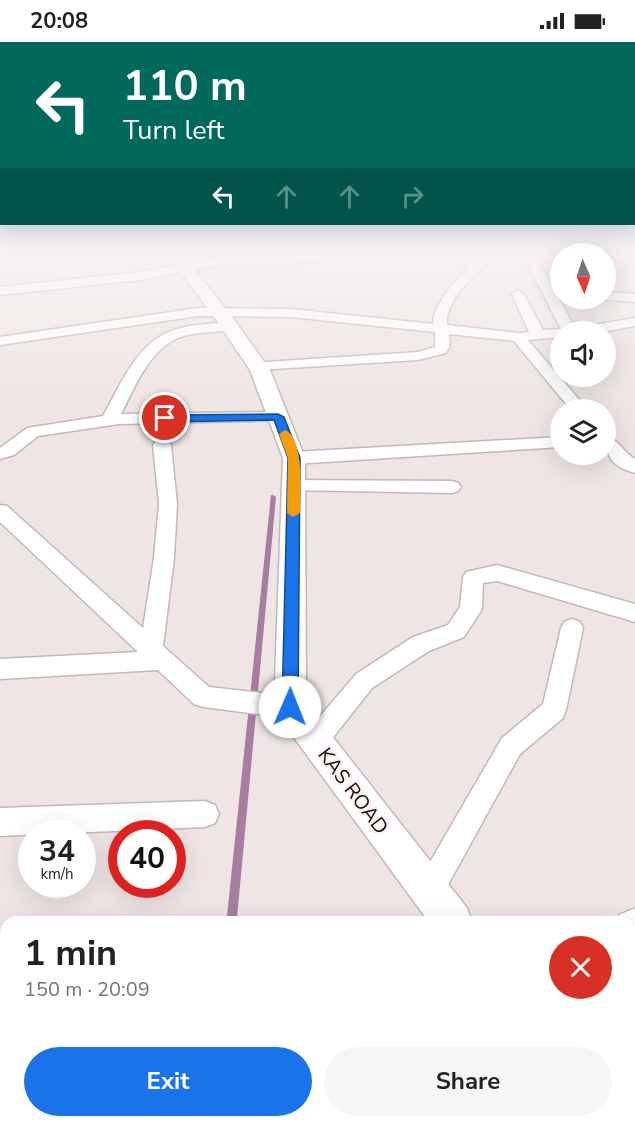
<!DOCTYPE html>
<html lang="en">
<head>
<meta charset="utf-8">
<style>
  :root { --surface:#fff; --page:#f6f6f6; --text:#222; --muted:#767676; --accent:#1a73e8 }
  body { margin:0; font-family:"Nunito Sans",sans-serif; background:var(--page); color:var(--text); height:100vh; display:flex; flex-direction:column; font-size:22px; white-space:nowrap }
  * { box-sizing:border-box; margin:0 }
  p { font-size:20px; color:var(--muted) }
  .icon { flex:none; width:33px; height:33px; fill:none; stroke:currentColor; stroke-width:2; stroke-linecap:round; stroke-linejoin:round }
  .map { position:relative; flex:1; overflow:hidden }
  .drawer { position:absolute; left:0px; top:874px; width:636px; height:212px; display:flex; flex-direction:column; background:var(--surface); border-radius:18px 18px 0 0; box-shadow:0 6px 24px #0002 }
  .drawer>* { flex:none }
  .top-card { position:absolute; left:0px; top:0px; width:636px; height:183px; box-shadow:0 6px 24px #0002; background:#00695c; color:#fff; overflow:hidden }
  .needle { width:39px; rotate:177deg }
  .buttons { position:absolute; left:550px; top:201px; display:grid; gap:12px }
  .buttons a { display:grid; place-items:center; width:66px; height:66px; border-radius:50%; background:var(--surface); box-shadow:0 6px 24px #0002; font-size:30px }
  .speed { position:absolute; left:18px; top:778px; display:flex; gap:12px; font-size:30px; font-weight:700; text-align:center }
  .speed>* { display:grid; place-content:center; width:78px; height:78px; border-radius:50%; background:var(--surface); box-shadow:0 6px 24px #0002; line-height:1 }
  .speed small { font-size:15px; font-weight:400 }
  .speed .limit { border:9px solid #d22; background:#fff; color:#111 }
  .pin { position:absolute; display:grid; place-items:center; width:51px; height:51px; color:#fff; margin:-26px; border:3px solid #fff; border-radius:50%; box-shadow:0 2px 6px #0007 }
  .me { position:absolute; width:66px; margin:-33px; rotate:1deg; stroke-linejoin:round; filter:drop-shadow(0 0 4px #0008) }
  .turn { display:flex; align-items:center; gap:21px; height:126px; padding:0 24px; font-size:27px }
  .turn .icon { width:78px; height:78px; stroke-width:2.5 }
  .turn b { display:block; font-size:42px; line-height:51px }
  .lanes { display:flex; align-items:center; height:57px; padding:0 24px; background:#0003; justify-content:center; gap:30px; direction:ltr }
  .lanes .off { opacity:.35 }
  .round { display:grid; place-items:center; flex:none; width:63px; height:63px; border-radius:32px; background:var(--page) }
  .overview { display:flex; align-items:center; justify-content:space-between; height:102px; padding:0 24px }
  h1 { font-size:36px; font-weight:700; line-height:45px }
  .button { display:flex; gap:12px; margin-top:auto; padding:12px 24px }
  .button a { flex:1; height:69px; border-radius:36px; background:var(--accent); color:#fff; font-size:24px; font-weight:700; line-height:69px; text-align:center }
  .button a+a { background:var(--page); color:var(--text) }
  .status { display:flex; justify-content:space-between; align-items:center; height:42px; padding:0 30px; background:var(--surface); direction:ltr }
  .status svg { height:16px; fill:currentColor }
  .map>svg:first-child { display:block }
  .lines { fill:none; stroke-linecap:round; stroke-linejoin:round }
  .stream { fill:#a77da1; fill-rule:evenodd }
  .building { fill:#d49bad; stroke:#946c79; stroke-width:1.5 }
  .minor-casing { stroke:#c2b8b7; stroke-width:3 }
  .tertiary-casing { stroke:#c2b8b7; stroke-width:3 }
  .secondary-casing { stroke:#c2b8b7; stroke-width:3 }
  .minor { fill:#fff; fill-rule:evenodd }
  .tertiary { fill:#fff; fill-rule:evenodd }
  .secondary { fill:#f1d4c2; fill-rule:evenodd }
  .route { fill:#1a73e8; stroke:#114b97; stroke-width:1.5 }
  .slow { fill:#f59e0b }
  .labels { text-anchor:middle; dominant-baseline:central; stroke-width:5; stroke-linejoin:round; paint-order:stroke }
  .street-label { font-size:20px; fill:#0f0b0b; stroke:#fdf2f1 }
</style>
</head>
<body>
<div class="status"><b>20:08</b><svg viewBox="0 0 49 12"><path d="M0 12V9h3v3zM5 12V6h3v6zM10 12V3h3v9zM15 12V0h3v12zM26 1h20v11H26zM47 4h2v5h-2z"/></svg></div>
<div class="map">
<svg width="635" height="1085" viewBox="0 0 635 1085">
  <rect width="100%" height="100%" fill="#efe5e4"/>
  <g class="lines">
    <path class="stream" d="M271 453H273L276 455 237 876 235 880H224L227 874Z
      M111 1080H125L123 1085H110Z"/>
  </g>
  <path class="building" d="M354 1080H500L501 1085H355Z"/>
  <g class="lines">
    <g class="minor-casing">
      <path id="minor" d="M485 209H498C481 229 445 254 447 283L518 291 529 290 512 252 518 248 524 252 543 288 561 287 521 209H533L575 286 635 276V284L602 290H561V295L528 298 588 368H571L514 299 449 292 450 304 446 311 418 318 257 328 252 327 250 324 252 321 418 310 435 305V290L291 275 198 274 0 303V295L198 266 291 267 433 282C433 258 468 225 485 209Z
        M318 213 324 217 322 220 219 223 140 238 0 253V245L140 230 219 215Z
        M606 250 635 252V260L601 257 606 256Z
        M230 280 237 284 235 287C220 291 204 289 188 293 152 300 136 343 121 372L278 370 286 375 284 378 119 382 38 394 14 413 0 417V406L27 386 103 374C120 344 136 302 171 289 189 282 210 282 230 280Z
        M606 394C618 397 624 411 635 417V431C613 425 606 416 606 394Z
        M561 395V405L294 422 288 420 285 416 288 412 294 410Z
        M162 398 168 399 171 403 177 462 174 516 163 604 209 645 290 654 299 657 302 665 299 673 290 676 203 665 194 662 158 628 0 637V617L138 610 0 480V463L7 464 143 586 154 516 159 462 153 403 156 399Z
        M294 438 452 439 458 441 461 445 458 449 452 451 288 448 285 444 288 440Z
        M497 523 635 562V580L497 539 483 541 482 567 464 595 429 609 372 646 324 707 315 711 306 707 302 699 306 691 356 632 413 595 448 583 460 565 463 535 466 530Z
        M572 577 580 580 583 586 566 668 563 676 520 712 439 859 429 864 419 859 414 849 419 839 502 696 543 662 561 586 564 580Z
        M205 759 215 763 219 772 215 781 205 785 0 794V766Z
        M635 866V897L630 899V880H616L619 873Z
        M630 916 635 918V961L630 959Z
        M630 1066 635 1073V1085H603L602 1080H630Z
        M312 1080H348V1085H312Z"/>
    </g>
    <g class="tertiary-casing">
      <path id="tertiary" d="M165 209H180L230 272 270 328 305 416 306 661 467 866 472 880H429L279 675 274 665 283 416 250 328 217 279Z"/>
    </g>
    <g class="secondary-casing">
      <path id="secondary" d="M630 960H635V1008H630Z
        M6 1007V1057L0 1058V1008Z"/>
    </g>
    <use href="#minor" class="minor"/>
    <use href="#tertiary" class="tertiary"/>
    <use href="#secondary" class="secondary"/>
  </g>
  <linearGradient id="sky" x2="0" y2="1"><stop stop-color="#8e9ecc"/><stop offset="0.58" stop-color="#f8f3f3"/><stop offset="1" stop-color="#f8f3f3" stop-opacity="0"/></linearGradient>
  <rect width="635" height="361" fill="url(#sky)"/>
  <path class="route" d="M278 372 284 375 300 416 298 665 296 670 290 672 284 670 282 665 288 416 274 378 165 380 159 376 165 373Z"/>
  <path class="slow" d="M285 388C305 396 300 453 300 471L293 475 287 471 288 416 279 392Z"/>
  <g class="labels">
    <g class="street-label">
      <text transform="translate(353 749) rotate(53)">KAS ROAD</text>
    </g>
  </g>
</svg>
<div class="buttons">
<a><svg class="needle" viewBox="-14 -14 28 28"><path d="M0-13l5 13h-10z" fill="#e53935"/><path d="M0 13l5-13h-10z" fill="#767676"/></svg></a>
<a><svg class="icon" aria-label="sound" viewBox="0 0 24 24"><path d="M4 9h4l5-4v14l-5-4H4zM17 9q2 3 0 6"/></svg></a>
<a><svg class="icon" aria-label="layers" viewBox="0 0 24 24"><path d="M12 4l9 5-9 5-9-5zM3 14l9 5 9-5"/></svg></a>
</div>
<div class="speed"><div>34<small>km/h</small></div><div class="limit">40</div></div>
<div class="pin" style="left:165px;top:376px;background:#d93025"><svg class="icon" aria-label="arrive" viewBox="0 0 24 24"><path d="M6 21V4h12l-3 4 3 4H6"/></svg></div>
<svg class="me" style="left:290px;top:665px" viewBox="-20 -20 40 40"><circle r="19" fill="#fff"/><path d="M0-13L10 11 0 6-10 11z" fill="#1a73e8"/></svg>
<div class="top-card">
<div class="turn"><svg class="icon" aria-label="left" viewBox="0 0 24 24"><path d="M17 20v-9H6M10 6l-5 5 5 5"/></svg><div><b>110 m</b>Turn left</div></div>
<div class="lanes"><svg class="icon" aria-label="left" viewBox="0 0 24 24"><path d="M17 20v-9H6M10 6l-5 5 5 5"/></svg><svg class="icon off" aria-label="ahead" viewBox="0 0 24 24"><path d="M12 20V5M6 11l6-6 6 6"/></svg><svg class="icon off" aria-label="ahead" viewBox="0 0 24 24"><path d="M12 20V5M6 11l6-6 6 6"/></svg><svg class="icon off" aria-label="right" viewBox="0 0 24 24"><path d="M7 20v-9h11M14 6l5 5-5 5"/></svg></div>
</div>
<section class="drawer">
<div class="overview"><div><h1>1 min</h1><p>150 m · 20:09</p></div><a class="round" style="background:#d93025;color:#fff"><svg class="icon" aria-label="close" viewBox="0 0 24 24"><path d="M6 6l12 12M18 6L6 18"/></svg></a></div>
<div class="button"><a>Exit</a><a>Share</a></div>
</section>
</div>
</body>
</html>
